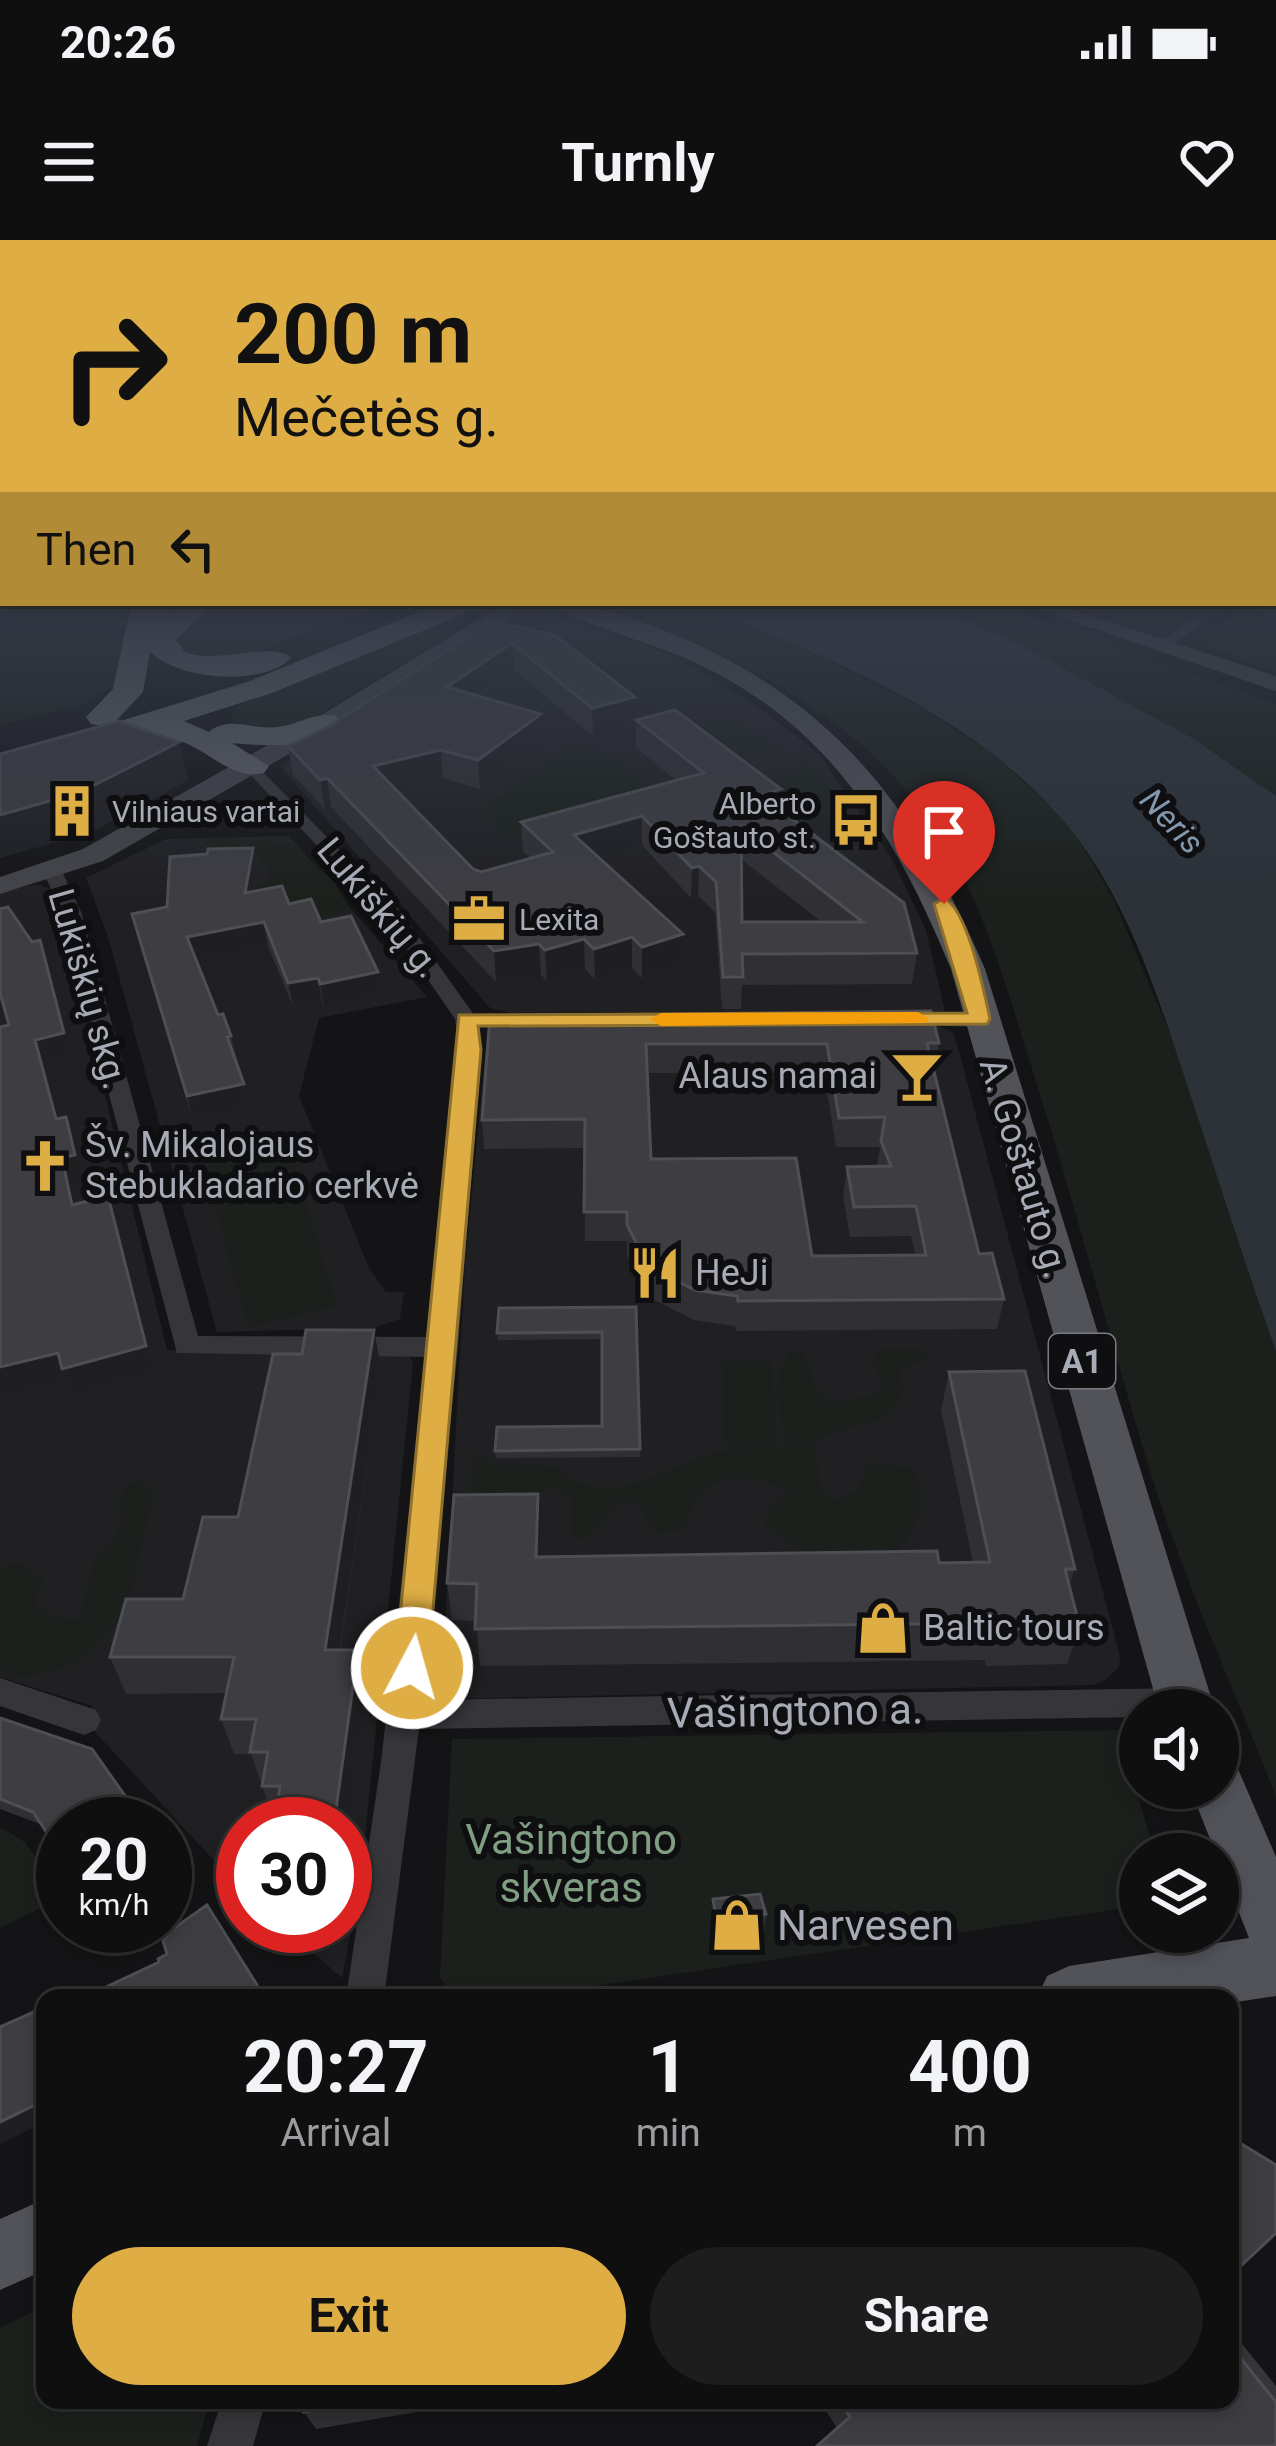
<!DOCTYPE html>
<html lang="en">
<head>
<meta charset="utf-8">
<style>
  :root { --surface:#0f0f10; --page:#1d1d1e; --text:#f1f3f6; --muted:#9b9c9f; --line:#2f2f30; --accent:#deae44 }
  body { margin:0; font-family:Roboto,sans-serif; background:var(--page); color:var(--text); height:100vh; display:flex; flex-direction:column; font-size:45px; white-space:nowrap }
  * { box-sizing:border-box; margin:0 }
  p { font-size:39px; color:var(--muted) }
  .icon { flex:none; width:66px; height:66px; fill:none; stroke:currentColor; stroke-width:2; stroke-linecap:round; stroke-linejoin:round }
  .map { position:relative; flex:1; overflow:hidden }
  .drawer { position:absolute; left:36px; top:1749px; width:1203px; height:420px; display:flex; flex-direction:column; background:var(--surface); border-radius:24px; box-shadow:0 6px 18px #0003,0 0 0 3px var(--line) }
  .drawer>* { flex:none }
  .banner { position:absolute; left:0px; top:0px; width:1278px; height:366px; box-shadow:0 6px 18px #0003,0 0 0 3px var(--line); background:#deae44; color:#111; overflow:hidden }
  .tools { position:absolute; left:1119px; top:1449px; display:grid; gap:24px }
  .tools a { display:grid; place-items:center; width:120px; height:120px; border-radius:50%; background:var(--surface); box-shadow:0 6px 18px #0003,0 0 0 3px var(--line); font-size:60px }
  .speed { position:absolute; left:36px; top:1557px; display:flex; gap:24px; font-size:60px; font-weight:700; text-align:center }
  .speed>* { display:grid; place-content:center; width:156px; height:156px; border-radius:50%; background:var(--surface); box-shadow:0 6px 18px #0003,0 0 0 3px var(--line); line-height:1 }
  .speed small { font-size:30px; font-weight:400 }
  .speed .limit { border:18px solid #d22; background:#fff; color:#111 }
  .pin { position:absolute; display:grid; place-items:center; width:102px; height:102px; color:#fff; margin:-123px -51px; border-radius:50% 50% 50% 0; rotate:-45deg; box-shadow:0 0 12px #0007 }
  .pin .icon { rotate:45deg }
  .me { position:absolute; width:132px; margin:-66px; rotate:6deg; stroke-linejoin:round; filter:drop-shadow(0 0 9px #0008) }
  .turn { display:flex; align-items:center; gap:42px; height:252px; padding:0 36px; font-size:54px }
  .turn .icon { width:156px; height:156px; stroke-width:2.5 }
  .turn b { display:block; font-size:84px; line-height:102px }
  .then { display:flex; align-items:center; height:114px; padding:0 36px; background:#0003; gap:24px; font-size:45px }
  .eta { display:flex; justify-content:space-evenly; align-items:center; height:204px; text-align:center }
  .eta b { font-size:72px; font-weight:700; line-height:84px }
  .action { display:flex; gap:24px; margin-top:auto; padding:24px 36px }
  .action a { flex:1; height:138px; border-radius:72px; background:var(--accent); color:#111; font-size:48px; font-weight:700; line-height:138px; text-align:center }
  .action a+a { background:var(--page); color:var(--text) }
  .status { display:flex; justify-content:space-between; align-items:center; height:84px; padding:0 60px; background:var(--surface); direction:ltr }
  .status svg { height:33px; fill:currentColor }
  header { display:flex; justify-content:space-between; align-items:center; height:156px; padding:0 36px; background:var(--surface); font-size:54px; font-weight:700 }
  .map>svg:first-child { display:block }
  .built { fill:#202023 }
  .green { fill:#1b201c }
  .water { fill:#2c3238 }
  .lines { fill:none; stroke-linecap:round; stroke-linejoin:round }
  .lane { stroke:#36363a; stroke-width:20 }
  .street { fill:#36363a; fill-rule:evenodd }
  .secondary { fill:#44454a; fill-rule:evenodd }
  .primary { fill:#525359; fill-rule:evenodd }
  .highway { fill:#62646b; fill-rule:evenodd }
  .wall { fill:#303034; fill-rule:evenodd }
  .shaded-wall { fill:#1f1f22 }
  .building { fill:#3d3d42; stroke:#4d4f54; stroke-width:3; fill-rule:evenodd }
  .route { fill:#deae44; stroke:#90712c; stroke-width:3 }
  .slow { fill:#f59e0b }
  .labels { text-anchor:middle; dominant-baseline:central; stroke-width:12; stroke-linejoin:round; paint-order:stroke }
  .far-poi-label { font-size:30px; fill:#a7abb5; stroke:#0f0f11; text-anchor:start }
  .far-water-label { font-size:33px; font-style:italic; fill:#8297ac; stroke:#0f0f11 }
  .shield { fill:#0f0f11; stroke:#797c84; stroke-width:3 }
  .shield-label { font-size:33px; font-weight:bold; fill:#a7abb5 }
  .street-label { font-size:36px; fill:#a7abb5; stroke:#0f0f11 }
  .poi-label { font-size:36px; fill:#a7abb5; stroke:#0f0f11; text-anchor:start }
  .near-street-label { font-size:42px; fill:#a7abb5; stroke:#0f0f11 }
  .near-park-label { font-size:42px; fill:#809e83; stroke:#0f0f11 }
  .near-poi-label { font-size:42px; fill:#a7abb5; stroke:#0f0f11; text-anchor:start }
</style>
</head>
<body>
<div class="status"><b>20:26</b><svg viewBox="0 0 49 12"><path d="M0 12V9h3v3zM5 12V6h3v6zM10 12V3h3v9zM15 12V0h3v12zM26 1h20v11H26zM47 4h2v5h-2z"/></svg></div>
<header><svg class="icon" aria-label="menu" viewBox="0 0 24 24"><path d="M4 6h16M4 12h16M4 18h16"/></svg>Turnly<svg class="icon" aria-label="heart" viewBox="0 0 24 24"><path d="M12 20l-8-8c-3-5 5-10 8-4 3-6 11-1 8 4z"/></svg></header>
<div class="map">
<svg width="1276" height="2206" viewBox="0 0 1276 2206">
  <rect width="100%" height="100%" fill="#141416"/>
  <path class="built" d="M210 363H390L226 422 175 411V397Z
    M537 368 674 416 762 470 819 514 892 619 926 690 945 771 510 773 490 768 280 526 519 370Z
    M289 596 427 757 319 778 299 856 369 1028 386 1052H404L400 1079 373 1088 217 1092 108 697 86 638 166 599Z
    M37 644 53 650 64 687 167 1110H396L408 1113 413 1123 361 1636 342 1738 282 1686H345V1584H243V1652L84 1480 92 1466 0 1437V652Z
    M508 786H939L954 793 1120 1416 1119 1427 1105 1440 1093 1445 441 1459 465 1024 487 795Z"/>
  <path class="green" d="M0 355 3 363H127L118 443 84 465 0 485Z
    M1276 355V432L1204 404 1203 397 1246 363H1275Z
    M598 363H689L824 419 911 462 991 513 1052 567 1076 596 1114 660 1173 801 1276 1111V1557C1233 1446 1180 1332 1146 1218 1108 1091 1074 962 1034 835 1000 728 976 628 899 542 820 454 707 403 598 363Z
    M927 363H988L1276 464V556L1194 499 1030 410Z
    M1062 363H1130L1184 375 1197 363H1204L1163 394Z
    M477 371 439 400 304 484 286 491 229 480 239 465Z
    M732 478 778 507V513L724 520 676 489Z
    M573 509 608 513 661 558 651 566 513 601 495 589 487 574 491 562 559 513Z
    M806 525 813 526 832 549 844 579 837 589 797 588 751 546Z
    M212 597 292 603 335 643 349 668 311 681 240 654 266 644 271 632 253 612 209 609 203 603Z
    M289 907 337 1066 248 1087 204 926Z
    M881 1109 923 1110 928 1118 900 1130C915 1191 848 1179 814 1202L822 1252 838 1260 857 1251 869 1222 912 1229C932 1262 916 1285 897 1314H804L764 1283 770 1268 788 1251C738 1228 698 1232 684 1291L655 1292 638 1263 618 1261 596 1292 580 1300 570 1291 573 1259 555 1247 539 1253 540 1272 534 1283 482 1267 469 1254 475 1214 485 1216 492 1224 555 1227C603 1273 658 1231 707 1215 725 1209 746 1209 765 1208L724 1205 722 1121 772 1122 777 1206 789 1205C778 1179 770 1135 790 1112H804L814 1144 828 1162 878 1155 882 1143 872 1121Z
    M141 1241 154 1250 126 1375C109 1387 100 1407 86 1416 65 1429 36 1437 12 1438L0 1428V1328L18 1322 45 1341 34 1362C47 1377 60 1380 80 1380 85 1362 87 1338 95 1322 106 1301 134 1289 117 1263L128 1246Z
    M1119 1490 1155 1614H1140V1666L512 1758H456L440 1737 452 1499Z
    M0 1587 26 1603 62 1657 0 1688Z
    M45 2066V2160H210L197 2206H0V2088Z"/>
  <path class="water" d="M689 363H927L1030 410 1194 499 1276 556V1111C1246 1028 1220 944 1192 860 1159 760 1126 646 1051 567 957 466 815 411 689 363Z"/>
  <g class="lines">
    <path class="lane" d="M1230 2105 1276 2162"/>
    <path class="street" d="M1212 363H1228L1168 409H1158V403Z
      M252 521 400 671 477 779 481 810 458 1107 422 1460 1184 1448 1196 1452 1200 1462 1197 1470H1140V1477L419 1489 384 1758H346L381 1522 427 1117 177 1113 61 672 43 631 60 627 81 672 198 1096 429 1097 459 810 455 779 386 679 246 530 243 526Z
      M897 773H979L990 780 979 787 889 784V774Z
      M0 1438 96 1470 101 1480 96 1490 84 1495 0 1466Z
      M222 2160H266L253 2206H207Z"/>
    <path class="secondary" d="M506 363H532L334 488 103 621 0 654V637L83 609 316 478Z
      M1020 363H1052L1276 436V451Z"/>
    <path class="primary" d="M547 363C594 363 635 378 678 396 839 464 918 573 985 729L1215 1470H1159L951 729C895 592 825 478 683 417 657 406 559 375 547 363Z
      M1218 1521 1238 1529 1276 1617V1756L1230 1763V1758H1037L1047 1736 1069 1726 1249 1698 1190 1548H1218Z
      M45 1959V2030L0 2050V1979Z"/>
    <path class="highway" d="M171 363 172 373 183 363H213L176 400 185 412C217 425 273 400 291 418 263 447 179 440 150 412L143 452 114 483 250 441 441 363H480L476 369 272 453 184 481 209 492C228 475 254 490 277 487 298 485 315 471 336 476L341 483C316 510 265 506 232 503L269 526 264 533C230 541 207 507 176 500 123 488 52 526 0 539V518L105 486 91 484 86 477 113 449 131 364Z"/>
  </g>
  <path class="wall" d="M1275 355 1276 377 1247 370 1249 363H1275Z
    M483 379 635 485 593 496 514 430 477 456 541 474 542 502 480 549 443 538 396 550 473 629 481 632 530 618 523 612 521 582 676 540 636 508V480L780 569 917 713 912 744 742 745 741 769H722L715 672 698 656 691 658 642 605 599 618 682 725 642 738 632 728 595 740 585 729 547 741 541 735 496 742 331 567 325 569 293 535 288 506 328 487 483 388ZM741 619 814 676 821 682H742Z
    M179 502 188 540 93 591 88 588 71 598 0 514Z
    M253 608 257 631 254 651 289 664 321 682 381 756 324 768 322 762 293 767 268 706 196 720 218 775 231 796 250 869 193 881 132 674 167 667Z
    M490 776 939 803 934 831 979 1014 1004 1059 997 1089 736 1091 735 1086 694 1080 649 1057 627 1015V1001H585V908L484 909 482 880ZM647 833H824L836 907H880L877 926 847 927 843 956 850 997 911 996 915 1015 812 1016 651 919Z
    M636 1067 640 1217 496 1218 495 1211 602 1186V1099L498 1100 497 1093Z
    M374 1090 381 1129 340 1410 366 1446 345 1584H278L277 1581 274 1580 251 1514H234L221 1479 226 1453 126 1454 110 1417 183 1359 238 1277 302 1114Z
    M949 1132 1075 1329 1069 1346 1080 1388 1067 1424 986 1426 985 1420 480 1426 476 1381 452 1380 447 1343 538 1254 540 1317 973 1322 941 1170Z
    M0 1478 63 1584V1619L40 1584 0 1569Z
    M713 1659 766 1674 764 1691 716 1700 712 1677Z
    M306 2160H488L316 2189 304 2172Z
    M819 2160H1230L837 2188Z"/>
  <path class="shaded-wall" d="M512 403 514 430 449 475 447 447Z
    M635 457V485L593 496 592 468Z
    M541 474 542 502 480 549 478 520Z
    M179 502 188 540 93 591 83 551Z
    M441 510 443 538 376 555 373 526Z
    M327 538 331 567 325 569 320 540Z
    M77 549 88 588 71 598 0 618V575Z
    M781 549 779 578 761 555Z
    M642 576V605L575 625 574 595Z
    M253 608 257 631 249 676 245 653Z
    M699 626 698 656 691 658 692 628Z
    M264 682 268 706 193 721 187 697Z
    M683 694 682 725 642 738V707Z
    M632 697V728L595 740 594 709Z
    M584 699 585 729 547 741 545 710Z
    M40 700 72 818 43 825 65 905 35 800Z
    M539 704 541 735 496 742 494 711Z
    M378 732 381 756 324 768 320 744Z
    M318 738 322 762 293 767 288 743Z
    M244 844 250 869 193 881 187 856Z
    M66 877 84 941 70 944 81 991 72 965 62 918Z
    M108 956 155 1132 71 1155 66 1140 0 1156V1127Z
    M374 1090 381 1129 334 1446 325 1410Z
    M538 1254 541 1292 539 1354 536 1317Z
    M358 1410 366 1446 345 1611V1584H334Z
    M178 1630 183 1642 165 1655V1639Z
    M257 1745 262 1758H253Z
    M45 1860V1882L0 1904V1882Z"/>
  <path class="building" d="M483 379 556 396 635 457 592 468 512 403 447 447 541 474 478 520 441 510 373 526 473 629 481 632 553 612 521 582 704 533 636 480 675 470 781 549 761 555 904 663 917 713 742 714 743 737H723L716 642 699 626 692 628 642 576 574 595 683 694 642 707 632 697 594 709 584 699 545 710 539 704 494 711 327 538 320 540 288 506 328 487 489 384ZM741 587 863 682H742Z
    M119 481 179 502 83 551 77 549 60 558 0 575V514Z
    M253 608 245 653 282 646 289 664 311 659 321 682 351 676 378 732 320 744 318 738 288 743 264 682 187 697 218 775 223 774 231 796 227 797 244 844 187 856 132 674 167 667 170 617 207 614 208 609Z
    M8 667 32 702 40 700 64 793 35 800 56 879 66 877 75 915 62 918 72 965 108 956 146 1106 62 1129 58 1113 0 1127V787L9 785 0 753V669Z
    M931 771 939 803H927L979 1014 992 1013 1004 1059 738 1061 737 1056 695 1050 649 1027 627 985V972H584L585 879 482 880 490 776ZM646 804H827L839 878 885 877 881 901 891 926 847 927 854 967 916 966 926 1015 812 1016 796 918 651 919Z
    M636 1067 640 1209 495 1211 497 1187 602 1186V1092L497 1093 499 1068Z
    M306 1090H374L325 1410H358L334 1584H295L296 1575H276L280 1546H262L268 1512H250L256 1479H221L234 1417H110L126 1359H183L203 1277H238L273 1114H302Z
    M1025 1131 1075 1329H1065L1080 1388 997 1389 995 1383 475 1389 477 1344 447 1343 454 1255 538 1254 536 1317 937 1311 939 1323 990 1322 949 1132Z
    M0 1478 92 1509 145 1584H63V1617L33 1572 0 1559Z
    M165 1612 178 1630 165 1639Z
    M760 1654 766 1674 717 1683 713 1659Z
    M207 1665 257 1745 253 1758H66L86 1749 89 1755 159 1722 158 1719 167 1714 163 1701 170 1691Z
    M45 1767V1860L0 1882V1787Z
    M1230 1897 1276 1925V1993L1230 2036Z
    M1230 2105 1276 2162V2206H817L850 2177 838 2160H1230Z
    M306 2160H374L304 2172Z"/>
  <linearGradient id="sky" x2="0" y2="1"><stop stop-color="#0b0b0c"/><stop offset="0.53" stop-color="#343a47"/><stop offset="1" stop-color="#343a47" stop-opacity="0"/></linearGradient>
  <rect width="1276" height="664" fill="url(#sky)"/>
  <path class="route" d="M944 658C968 670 984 752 990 779L987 784 478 786 481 810 428 1428 423 1438 412 1442 400 1438 395 1428 459 775 967 773 934 664Z"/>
  <path class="slow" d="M918 772 929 779 926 783 661 786 650 779 661 773Z"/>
  <defs>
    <g id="building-bare" transform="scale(4.14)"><path d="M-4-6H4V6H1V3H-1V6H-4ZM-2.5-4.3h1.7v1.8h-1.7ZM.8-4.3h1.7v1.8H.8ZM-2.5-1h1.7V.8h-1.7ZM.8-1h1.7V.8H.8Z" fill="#deae44" stroke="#0f0f11" stroke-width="2.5" paint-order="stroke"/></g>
    <g id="bus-bare" transform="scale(4.14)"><path d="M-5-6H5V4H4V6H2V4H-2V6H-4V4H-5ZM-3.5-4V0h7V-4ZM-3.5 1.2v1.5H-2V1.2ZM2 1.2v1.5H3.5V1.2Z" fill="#deae44" stroke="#0f0f11" stroke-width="2.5" paint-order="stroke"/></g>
    <g id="office-bare" transform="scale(4.14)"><path d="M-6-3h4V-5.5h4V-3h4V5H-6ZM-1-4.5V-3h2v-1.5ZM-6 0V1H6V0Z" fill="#deae44" stroke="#0f0f11" stroke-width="2.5" paint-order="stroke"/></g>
    <g id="bar-bare" transform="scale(4.14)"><path d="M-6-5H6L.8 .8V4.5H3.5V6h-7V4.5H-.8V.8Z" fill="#deae44" stroke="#0f0f11" stroke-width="2.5" paint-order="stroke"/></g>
    <g id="church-bare" transform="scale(4.14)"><path d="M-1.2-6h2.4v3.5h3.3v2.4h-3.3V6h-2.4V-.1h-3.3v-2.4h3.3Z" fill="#deae44" stroke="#0f0f11" stroke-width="2.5" paint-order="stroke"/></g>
    <g id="restaurant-bare" transform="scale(4.14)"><path d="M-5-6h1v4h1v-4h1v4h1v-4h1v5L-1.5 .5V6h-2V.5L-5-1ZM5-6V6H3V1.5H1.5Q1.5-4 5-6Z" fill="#deae44" stroke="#0f0f11" stroke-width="2.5" paint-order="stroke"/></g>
    <g id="shop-bare" transform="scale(4.14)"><path d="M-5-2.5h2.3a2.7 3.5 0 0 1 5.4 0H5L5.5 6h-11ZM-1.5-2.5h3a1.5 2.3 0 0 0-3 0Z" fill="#deae44" stroke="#0f0f11" stroke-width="2.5" paint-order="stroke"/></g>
  </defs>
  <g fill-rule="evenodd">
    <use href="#building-bare" x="72" y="571"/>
    <use href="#bus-bare" x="856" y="580"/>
    <use href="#office-bare" x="479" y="679"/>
    <use href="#bar-bare" x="917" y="836"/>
    <use href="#church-bare" x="45" y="926"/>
    <use href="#restaurant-bare" x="655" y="1033"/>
    <use href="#shop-bare" x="883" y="1388"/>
    <use href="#shop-bare" x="737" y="1685"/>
  </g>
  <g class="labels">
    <g class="far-poi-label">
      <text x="816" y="563" text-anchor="end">Alberto<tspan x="816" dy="34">Goštauto st.</tspan></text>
      <text x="112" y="571">Vilniaus vartai</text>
      <text x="519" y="679">Lexita</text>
    </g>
    <g class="far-water-label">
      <text transform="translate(1172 581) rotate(47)">Neris</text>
    </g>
    <rect class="shield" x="1049" y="1094" width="66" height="54" rx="9"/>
    <g class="shield-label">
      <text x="1082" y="1121">A1</text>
    </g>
    <g class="street-label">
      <text transform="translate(379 668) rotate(50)">Lukiškių g.</text>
      <text transform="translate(88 749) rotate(74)">Lukiškių skg.</text>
      <text transform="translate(1024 928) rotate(73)">A. Goštauto g.</text>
    </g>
    <g class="poi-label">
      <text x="877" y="836" text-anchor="end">Alaus namai</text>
      <text x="85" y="905">Šv. Mikalojaus<tspan x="85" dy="41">Stebukladario cerkvė</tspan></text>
      <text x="695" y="1033">HeJi</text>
      <text x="923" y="1388">Baltic tours</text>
    </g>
    <g class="near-street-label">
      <text transform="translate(795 1471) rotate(-1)">Vašingtono a.</text>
    </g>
    <g class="near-park-label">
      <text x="571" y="1599">Vašingtono<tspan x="571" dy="48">skveras</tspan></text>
    </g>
    <g class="near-poi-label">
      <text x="777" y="1685">Narvesen</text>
    </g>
  </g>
</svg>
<div class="tools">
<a><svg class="icon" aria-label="sound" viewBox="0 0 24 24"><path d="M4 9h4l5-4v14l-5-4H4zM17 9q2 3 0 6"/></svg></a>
<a><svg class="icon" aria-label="layers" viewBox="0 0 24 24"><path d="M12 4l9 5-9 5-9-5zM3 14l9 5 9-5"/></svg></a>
</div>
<div class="speed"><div>20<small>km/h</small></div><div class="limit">30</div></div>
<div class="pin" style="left:944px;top:664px;background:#d93025"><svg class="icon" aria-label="arrive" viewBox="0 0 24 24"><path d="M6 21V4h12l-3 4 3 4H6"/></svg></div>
<svg class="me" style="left:412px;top:1428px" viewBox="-20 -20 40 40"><circle r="17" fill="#deae44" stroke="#fff" stroke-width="3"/><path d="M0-11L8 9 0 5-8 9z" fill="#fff"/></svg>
<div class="banner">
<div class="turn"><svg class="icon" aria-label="right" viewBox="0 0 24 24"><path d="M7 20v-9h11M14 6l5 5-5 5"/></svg><div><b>200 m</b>Mečetės g.</div></div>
<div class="then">Then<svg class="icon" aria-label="left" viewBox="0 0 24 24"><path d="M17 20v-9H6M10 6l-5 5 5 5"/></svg></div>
</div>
<section class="drawer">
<div class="eta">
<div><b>20:27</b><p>Arrival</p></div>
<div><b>1</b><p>min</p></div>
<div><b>400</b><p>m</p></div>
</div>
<div class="action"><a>Exit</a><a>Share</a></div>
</section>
</div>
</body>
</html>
